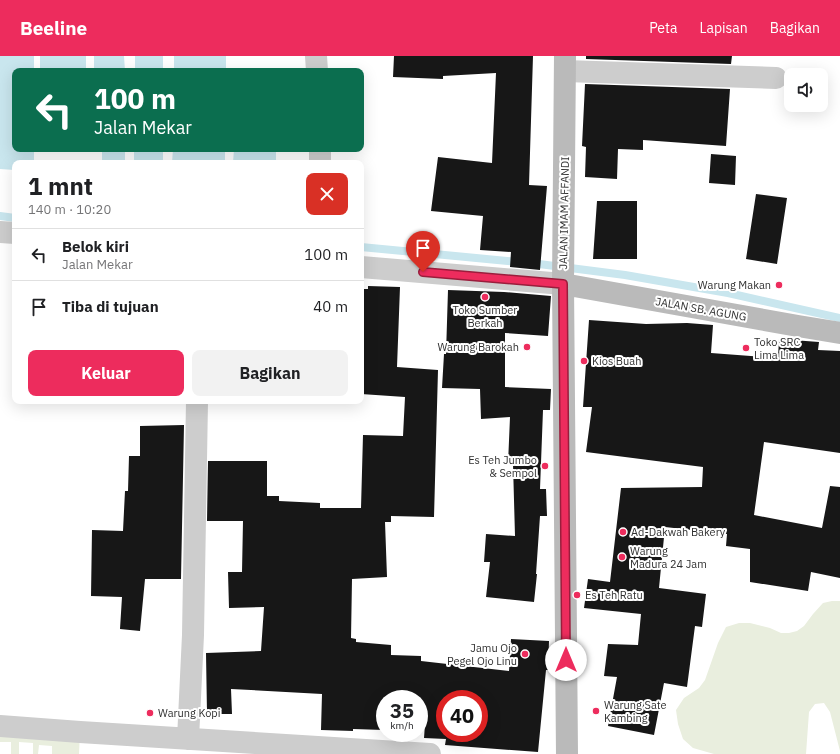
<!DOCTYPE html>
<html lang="id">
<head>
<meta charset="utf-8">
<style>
  :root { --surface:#fff; --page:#f2f2f2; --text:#202124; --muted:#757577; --line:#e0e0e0; --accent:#ed2c5d }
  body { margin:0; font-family:"IBM Plex Sans",sans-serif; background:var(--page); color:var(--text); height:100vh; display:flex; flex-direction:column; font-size:15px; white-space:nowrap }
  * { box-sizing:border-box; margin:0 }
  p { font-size:13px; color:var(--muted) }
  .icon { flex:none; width:22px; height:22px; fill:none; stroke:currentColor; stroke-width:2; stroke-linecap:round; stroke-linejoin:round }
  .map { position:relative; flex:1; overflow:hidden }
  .drawer { position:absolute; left:12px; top:104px; width:352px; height:244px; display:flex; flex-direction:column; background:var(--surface); border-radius:8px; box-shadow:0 4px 16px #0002 }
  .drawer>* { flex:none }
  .banner { position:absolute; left:12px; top:12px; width:352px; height:84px; border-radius:8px; box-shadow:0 4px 16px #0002; background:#0b6e4f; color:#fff; overflow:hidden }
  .fabs { position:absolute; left:784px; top:12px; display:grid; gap:8px }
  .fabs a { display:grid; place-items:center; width:44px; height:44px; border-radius:8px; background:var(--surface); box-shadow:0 4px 16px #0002; font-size:20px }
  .speed { position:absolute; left:376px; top:634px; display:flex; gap:8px; font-size:20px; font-weight:700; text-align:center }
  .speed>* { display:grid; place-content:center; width:52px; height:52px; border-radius:50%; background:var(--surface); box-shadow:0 4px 16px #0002; line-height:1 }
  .speed small { font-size:10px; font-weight:400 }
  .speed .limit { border:6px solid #d22; background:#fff; color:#111 }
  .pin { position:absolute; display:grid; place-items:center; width:34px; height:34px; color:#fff; margin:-41px -17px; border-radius:50% 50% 50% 0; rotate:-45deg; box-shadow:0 0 4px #0007 }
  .pin .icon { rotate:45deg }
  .me { position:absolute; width:44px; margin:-22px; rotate:0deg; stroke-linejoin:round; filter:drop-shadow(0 0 3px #0008) }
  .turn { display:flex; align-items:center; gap:14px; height:84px; padding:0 16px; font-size:18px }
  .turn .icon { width:52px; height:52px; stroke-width:2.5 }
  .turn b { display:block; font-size:28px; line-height:34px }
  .round { display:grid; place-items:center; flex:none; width:42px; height:42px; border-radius:8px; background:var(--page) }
  .headline { display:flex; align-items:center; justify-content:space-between; height:68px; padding:0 16px }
  h1 { font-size:24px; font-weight:700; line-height:30px }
  .primary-button { display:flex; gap:8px; margin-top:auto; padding:8px 16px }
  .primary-button a { flex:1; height:46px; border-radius:8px; background:var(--accent); color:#fff; font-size:16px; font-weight:700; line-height:46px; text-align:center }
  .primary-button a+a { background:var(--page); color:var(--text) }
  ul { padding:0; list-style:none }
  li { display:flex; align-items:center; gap:12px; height:52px; padding:0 16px; border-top:1px solid var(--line) }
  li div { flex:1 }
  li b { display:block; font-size:15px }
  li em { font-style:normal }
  header { display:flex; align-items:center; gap:24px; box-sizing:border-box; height:56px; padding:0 20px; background:var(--accent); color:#fff }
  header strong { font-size:19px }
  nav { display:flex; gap:22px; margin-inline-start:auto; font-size:14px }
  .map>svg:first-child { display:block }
  .green { fill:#e9eede }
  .water { fill:#c9e6ee }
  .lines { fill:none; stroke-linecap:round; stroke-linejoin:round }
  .stream { stroke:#c9e6ee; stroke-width:8 }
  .building { fill:#171717; fill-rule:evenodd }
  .street { stroke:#cdcdcd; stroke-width:22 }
  .secondary { stroke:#bababa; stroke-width:22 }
  .route-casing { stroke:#9a1d3c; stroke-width:10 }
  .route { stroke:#ed2c5d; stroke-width:7 }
  .poi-dot { fill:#ed2c5d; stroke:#fff; stroke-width:1.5 }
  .labels { text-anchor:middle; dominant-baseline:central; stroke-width:4; stroke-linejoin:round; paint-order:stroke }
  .street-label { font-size:11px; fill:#303030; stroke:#fff }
  .poi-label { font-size:11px; fill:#303030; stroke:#fff; text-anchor:start }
</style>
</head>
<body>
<header>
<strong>Beeline</strong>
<nav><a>Peta</a><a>Lapisan</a><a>Bagikan</a></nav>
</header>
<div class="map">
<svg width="840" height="698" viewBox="0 0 840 698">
  <rect width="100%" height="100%" fill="#fff"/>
  <path class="green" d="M832 545H840V695L830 656 824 647 815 648 809 656 806 698H714L693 692 683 683 678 668 676 654 684 642 699 632 705 624 718 587 726 571 739 567H750L770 572 781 577H789L797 575 804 570 813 558 823 547Z
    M0 670 80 676 79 698H52V690L39 689 38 698H33V687L19 686V698H11V686H0Z"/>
  <path class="water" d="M0 0H34V15H15V93H34V107H15V114L0 113Z
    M40 0H86V15H40Z
    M94 0H124L125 15H94Z
    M135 0H163V15H135Z
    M174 0H226V15H174Z
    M102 93H125V107H102Z
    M134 93H163V107H134Z
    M173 93H225V107H172Z
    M234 93H276V107H233Z"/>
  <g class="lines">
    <path class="stream" d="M0 160 15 162
      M361 191 539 208 625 219 728 237 840 262"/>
  </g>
  <path class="building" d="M394 0H533L529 129 547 130 540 214 510 211 511 196 480 194 483 160 431 155 438 101 492 107 496 17 443 20V23L393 21Z
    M586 0H732L731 8 586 3Z
    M585 28 730 33 726 90 643 84V94L618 93 617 123 585 121 586 91 582 90Z
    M711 98 736 100 735 129 709 127Z
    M756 138 787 142 777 208 746 203Z
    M597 145H637V203H593Z
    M368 230 400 231 397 311 438 314 434 461 391 460V466H385L387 521 352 523 351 582 356 583V586L391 589V599L421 600V605L509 615 511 583 549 585 548 614H546L538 696 445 689 446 683 424 682 425 668 419 667V643H385L384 674 353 673V675L321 674 322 638 231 633 232 658H207L206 597 261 595 264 551 229 552 228 516H242L243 465H207L208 405H267V440H279V445L320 447V452H361L363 379 403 380 405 341 361 338V233H368ZM445 643H479V677H445Z
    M448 234 504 236 551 240 548 280 505 277V331L551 333 550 354H543L540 433H546L547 460H540L536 518H537L534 546 486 541 490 506H484L486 478 515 480 513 408H508L510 361 481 363 480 333 442 332 444 298H446Z
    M589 264 646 268 687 267 713 269 711 297 778 302 779 283 819 286 818 294 840 295V397L764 386 754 459 822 472 830 430 840 431V522L811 516 808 535 750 526V493L726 490 727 478 665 471 659 532 706 538 702 571 695 570 687 631 664 627 654 679 608 670 617 621 604 620 608 588 638 589 641 558 584 552 588 523 610 526 621 432 702 431 703 411 586 396 592 351H583Z
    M184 369 181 523H145L140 575 120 573 122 541 91 540 92 474 123 475 125 435H128L129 400H140V370Z"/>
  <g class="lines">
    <path class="street" d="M316 0 317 15
      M565 15 776 22
      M320 93V107
      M0 176 15 177
      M361 211 563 228
      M0 670 80 676 430 698
      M188 683 193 579 197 345"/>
    <path class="secondary" d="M565 0 563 228 567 698
      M563 228 798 270 840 277"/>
  </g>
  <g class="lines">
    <g class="route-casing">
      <path id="route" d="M423 216 563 228 566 604"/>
    </g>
    <use href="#route" class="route"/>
  </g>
  <g class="poi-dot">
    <circle cx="779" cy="229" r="4"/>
    <circle cx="485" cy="241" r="4"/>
    <circle cx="527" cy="291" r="4"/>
    <circle cx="746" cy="292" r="4"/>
    <circle cx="584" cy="305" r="4"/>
    <circle cx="545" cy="410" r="4"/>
    <circle cx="623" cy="476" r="4"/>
    <circle cx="622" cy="501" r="4"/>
    <circle cx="577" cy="539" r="4"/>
    <circle cx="525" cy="598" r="4"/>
    <circle cx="596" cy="655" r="4"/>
    <circle cx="150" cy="657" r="4"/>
  </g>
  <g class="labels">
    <g class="street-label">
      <text transform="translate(564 157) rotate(-89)">JALAN IMAM AFFANDI</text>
      <text transform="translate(701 253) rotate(10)">JALAN SB. AGUNG</text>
    </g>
    <g class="poi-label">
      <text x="771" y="229" text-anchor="end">Warung Makan</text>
      <text x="485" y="254" text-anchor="middle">Toko Sumber<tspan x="485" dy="13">Berkah</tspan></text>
      <text x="754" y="286">Toko SRC<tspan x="754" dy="13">Lima Lima</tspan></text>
      <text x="519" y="291" text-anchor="end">Warung Barokah</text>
      <text x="592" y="305">Kios Buah</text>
      <text x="537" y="404" text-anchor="end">Es Teh Jumbo<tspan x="537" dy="13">&amp; Sempol</tspan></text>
      <text x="631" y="476">Ad-Dakwah Bakery</text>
      <text x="630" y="495">Warung<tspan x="630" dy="13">Madura 24 Jam</tspan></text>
      <text x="585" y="539">Es Teh Ratu</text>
      <text x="517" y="592" text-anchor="end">Jamu Ojo<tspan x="517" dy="13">Pegel Ojo Linu</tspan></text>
      <text x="604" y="649">Warung Sate<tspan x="604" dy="13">Kambing</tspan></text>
      <text x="158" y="657">Warung Kopi</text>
    </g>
  </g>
</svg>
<div class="fabs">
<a><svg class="icon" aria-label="sound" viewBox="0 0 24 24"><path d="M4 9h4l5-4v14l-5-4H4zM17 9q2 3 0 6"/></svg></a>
</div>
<div class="speed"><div>35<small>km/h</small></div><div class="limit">40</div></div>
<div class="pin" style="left:423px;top:216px;background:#d93025"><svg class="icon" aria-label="arrive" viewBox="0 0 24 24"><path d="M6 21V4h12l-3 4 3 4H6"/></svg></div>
<svg class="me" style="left:566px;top:604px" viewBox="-20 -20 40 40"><circle r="19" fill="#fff"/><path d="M0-13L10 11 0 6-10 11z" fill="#ed2c5d"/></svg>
<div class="banner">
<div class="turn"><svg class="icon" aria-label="left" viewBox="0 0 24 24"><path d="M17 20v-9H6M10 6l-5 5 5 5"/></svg><div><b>100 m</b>Jalan Mekar</div></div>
</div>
<section class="drawer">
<div class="headline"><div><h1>1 mnt</h1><p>140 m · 10:20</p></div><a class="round" style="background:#d93025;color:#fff"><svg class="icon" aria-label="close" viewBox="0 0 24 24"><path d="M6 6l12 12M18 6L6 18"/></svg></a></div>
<ul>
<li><svg class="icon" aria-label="left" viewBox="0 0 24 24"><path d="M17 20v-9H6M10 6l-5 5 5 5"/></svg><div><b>Belok kiri</b><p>Jalan Mekar</p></div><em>100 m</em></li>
<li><svg class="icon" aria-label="arrive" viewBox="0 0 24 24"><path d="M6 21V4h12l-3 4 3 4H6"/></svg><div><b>Tiba di tujuan</b></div><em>40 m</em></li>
</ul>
<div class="primary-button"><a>Keluar</a><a>Bagikan</a></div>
</section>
</div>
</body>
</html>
